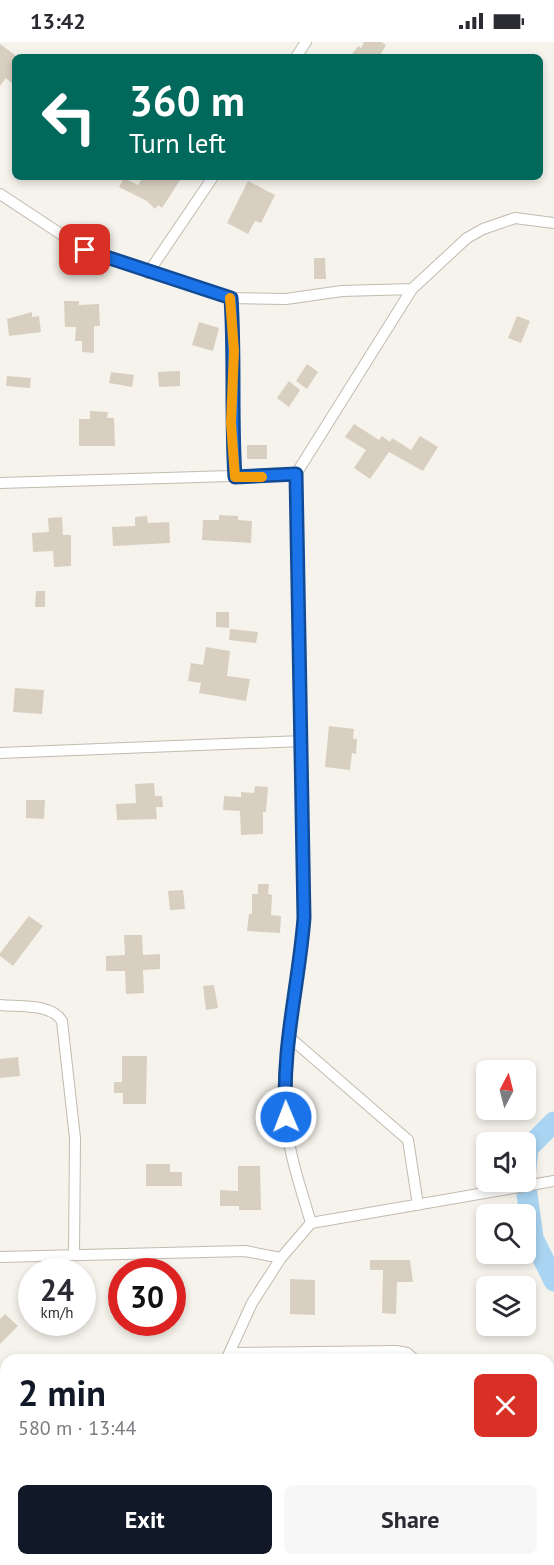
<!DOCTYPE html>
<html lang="en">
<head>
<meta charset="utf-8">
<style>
  :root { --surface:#fff; --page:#f7f7f7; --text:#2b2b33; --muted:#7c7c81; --accent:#111827 }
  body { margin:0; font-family:"PT Sans",sans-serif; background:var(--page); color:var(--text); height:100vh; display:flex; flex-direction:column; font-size:22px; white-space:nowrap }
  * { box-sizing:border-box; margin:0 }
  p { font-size:20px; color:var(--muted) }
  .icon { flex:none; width:33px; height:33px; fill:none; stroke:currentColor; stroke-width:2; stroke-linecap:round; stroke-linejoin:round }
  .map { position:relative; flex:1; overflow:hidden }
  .drawer { position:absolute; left:0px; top:1312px; width:555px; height:212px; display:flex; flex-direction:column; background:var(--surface); border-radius:18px 18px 0 0; box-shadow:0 3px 9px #0003 }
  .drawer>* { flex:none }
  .top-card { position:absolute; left:12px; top:12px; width:531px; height:126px; border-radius:9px; box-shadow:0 3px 9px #0003; background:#00695c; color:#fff; overflow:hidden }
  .needle { width:39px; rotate:7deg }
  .controls { position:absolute; left:476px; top:1018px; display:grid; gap:12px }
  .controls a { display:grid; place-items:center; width:60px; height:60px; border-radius:9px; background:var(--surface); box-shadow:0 3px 9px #0003; font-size:30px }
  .speed { position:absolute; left:18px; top:1216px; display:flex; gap:12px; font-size:30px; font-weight:700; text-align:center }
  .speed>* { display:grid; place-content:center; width:78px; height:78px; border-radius:50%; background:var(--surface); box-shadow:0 3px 9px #0003; line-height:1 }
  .speed small { font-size:15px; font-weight:400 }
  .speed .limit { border:9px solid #d22; background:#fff; color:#111 }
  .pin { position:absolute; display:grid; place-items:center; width:51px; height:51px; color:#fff; margin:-26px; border-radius:12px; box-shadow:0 3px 9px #0006 }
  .me { position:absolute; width:66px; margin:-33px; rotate:359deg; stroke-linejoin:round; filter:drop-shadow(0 0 4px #0008) }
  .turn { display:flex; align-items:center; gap:21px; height:126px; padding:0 18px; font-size:27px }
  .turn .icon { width:78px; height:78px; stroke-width:2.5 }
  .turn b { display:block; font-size:42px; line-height:51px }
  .round { display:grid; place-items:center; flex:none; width:63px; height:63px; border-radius:9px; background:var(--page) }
  .summary { display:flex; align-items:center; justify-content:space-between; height:102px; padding:0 18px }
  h1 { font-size:36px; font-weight:800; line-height:45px; color:var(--accent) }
  .action { display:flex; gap:12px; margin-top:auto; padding:12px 18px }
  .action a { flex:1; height:69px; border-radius:9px; background:var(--accent); color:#fff; font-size:24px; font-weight:800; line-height:69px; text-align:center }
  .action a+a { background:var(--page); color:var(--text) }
  .status { display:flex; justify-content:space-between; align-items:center; height:42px; padding:0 30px; background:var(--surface); direction:ltr }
  .status svg { height:16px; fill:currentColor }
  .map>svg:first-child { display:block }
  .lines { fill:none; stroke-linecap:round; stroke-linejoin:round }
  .river { stroke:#a9d4f2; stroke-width:21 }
  .building { fill:#d8cfc1 }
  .minor-casing { stroke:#c2bbae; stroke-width:12 }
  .minor { stroke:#fff; stroke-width:10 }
  .route-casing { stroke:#114b97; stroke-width:15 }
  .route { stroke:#1a73e8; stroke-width:10 }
  .slow { stroke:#f59e0b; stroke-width:10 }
</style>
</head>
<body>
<div class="status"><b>13:42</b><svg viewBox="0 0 49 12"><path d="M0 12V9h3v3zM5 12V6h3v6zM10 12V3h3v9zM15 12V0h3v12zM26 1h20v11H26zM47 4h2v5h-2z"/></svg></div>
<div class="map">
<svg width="554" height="1523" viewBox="0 0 554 1523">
  <rect width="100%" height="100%" fill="#f6f3ec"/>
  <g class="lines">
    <path class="river" d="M525 1136 528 1106 554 1080
      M525 1137 533 1196 554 1239"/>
  </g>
  <path class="building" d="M364 0H381L386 3 379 15H350L358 4 361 6Z
    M0 2 15 13V44L6 36 0 44Z
    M143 135H182L162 166 158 163 155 167 147 159 119 145 124 136 138 143Z
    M248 139 275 153 261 181 255 179 248 192 227 181Z
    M314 216H325L326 237H314Z
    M64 259H79V263L99 262 100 284H94V311L82 310V299H75L76 285H65Z
    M32 270V275L39 274 41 290 9 294 7 277Z
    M517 274 530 279 521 301 508 296Z
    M199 280 219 286 213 309 192 303Z
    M307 322 318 330 307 347 296 339Z
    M180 329V344L159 345 158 330Z
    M111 330 134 333 132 345 109 341Z
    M7 334 31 336 30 346 6 344Z
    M289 339 300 348 289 365 277 356Z
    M90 369 108 370 107 376H114L115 404H79V377H90Z
    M354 382 379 398 382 394 390 400 392 396 411 408 420 394 438 405 423 429 389 410 370 437 354 426 366 408 345 395Z
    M247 403H267V417H247Z
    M219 473 238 474V478L252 479 251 501 202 498 203 478H219Z
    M147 474 148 481 169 480 170 501 113 504 112 485 135 484V475Z
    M62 475 63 493H71V524L54 525 53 509 33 510 32 491 49 490 48 476Z
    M36 549H45V565H35Z
    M216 570H229V586L216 585Z
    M230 587 258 590 256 601 229 598Z
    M206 605 230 609 227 634 250 637 246 659 199 651 201 641 188 639 191 621 203 623Z
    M15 646 44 648 42 672 13 670Z
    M329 684 354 687 353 697H357L356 712 352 711 350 728 325 725Z
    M154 741 155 754H162L163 765H156L157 777 117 778 116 762 136 761 135 742Z
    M255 744 268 745 266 770H263V792L241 793 240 769 223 768 224 754 241 755V750L254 751Z
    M26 758H45L44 777 26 776Z
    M258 842H269L268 852 272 853 271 873 281 874 280 891 247 889 249 872H252V852H258Z
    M183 848 185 867 170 868 168 849Z
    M29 874 43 884 13 924 0 914V911Z
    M124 893H142L143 913 160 912V927L143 928 144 951 126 952 125 929H106V914L125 913Z
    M214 943 218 966 206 968 203 944Z
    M122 1014H147L146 1062H123V1051H114V1040H122Z
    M18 1015 20 1034 0 1036V1017Z
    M146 1122H170V1130H182V1144H146Z
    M238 1124H260L261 1168H239V1164H220V1148L238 1149Z
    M370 1218H410L413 1240H397L396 1272 382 1271 383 1228H370Z
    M290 1237 315 1238V1273L290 1272Z
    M5 1272 18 1284 0 1302V1277Z"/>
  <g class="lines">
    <g class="minor-casing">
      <path id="minor" d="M296 15 306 0
        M0 152 85 208 231 256 286 257 342 249 412 247
        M148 231 213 135
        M231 256C235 316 230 376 235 435
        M296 432 412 247 467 196 483 187 515 176 554 181
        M0 441 296 432 304 876C299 946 280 1016 287 1087 291 1119 302 1150 311 1181
        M0 711 302 699
        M0 963C19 965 51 961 62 979L75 1096 74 1213
        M288 994 408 1098 418 1163
        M0 1215 245 1209 281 1216 252 1261 226 1318
        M281 1216 311 1181 554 1139
        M230 1311 396 1309 407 1311 415 1318
        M0 1394 6 1393"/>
    </g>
    <use href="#minor" class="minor"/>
  </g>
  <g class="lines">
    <g class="route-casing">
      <path id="route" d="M85 208 231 256C235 316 231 376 235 435L296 432 304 876C299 942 281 1008 286 1075"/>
    </g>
    <use href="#route" class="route"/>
    <path class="slow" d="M230 256 234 309 231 381 235 435H262"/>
  </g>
</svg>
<div class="controls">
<a><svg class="needle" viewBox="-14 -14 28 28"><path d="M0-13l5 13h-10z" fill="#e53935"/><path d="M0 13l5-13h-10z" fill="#7c7c81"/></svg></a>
<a><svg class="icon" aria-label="sound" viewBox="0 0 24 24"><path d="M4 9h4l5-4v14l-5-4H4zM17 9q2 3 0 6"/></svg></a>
<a><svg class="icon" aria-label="search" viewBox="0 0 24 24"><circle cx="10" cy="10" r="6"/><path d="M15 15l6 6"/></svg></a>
<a><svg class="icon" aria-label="layers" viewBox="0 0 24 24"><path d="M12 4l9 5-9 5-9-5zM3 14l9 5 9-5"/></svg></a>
</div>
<div class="speed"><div>24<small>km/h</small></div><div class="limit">30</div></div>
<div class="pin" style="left:85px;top:208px;background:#d93025"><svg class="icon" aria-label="arrive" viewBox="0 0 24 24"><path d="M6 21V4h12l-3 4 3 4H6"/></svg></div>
<svg class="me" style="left:286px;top:1075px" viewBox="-20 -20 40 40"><circle r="17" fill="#1a73e8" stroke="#fff" stroke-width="3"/><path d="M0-11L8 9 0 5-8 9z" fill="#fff"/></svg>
<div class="top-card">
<div class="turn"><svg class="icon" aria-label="left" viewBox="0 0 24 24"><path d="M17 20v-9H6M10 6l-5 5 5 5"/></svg><div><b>360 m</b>Turn left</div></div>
</div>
<section class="drawer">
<div class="summary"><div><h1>2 min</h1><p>580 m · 13:44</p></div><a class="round" style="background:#d93025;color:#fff"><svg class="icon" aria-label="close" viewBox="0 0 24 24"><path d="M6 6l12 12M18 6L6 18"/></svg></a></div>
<div class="action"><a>Exit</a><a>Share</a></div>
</section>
</div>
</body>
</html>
